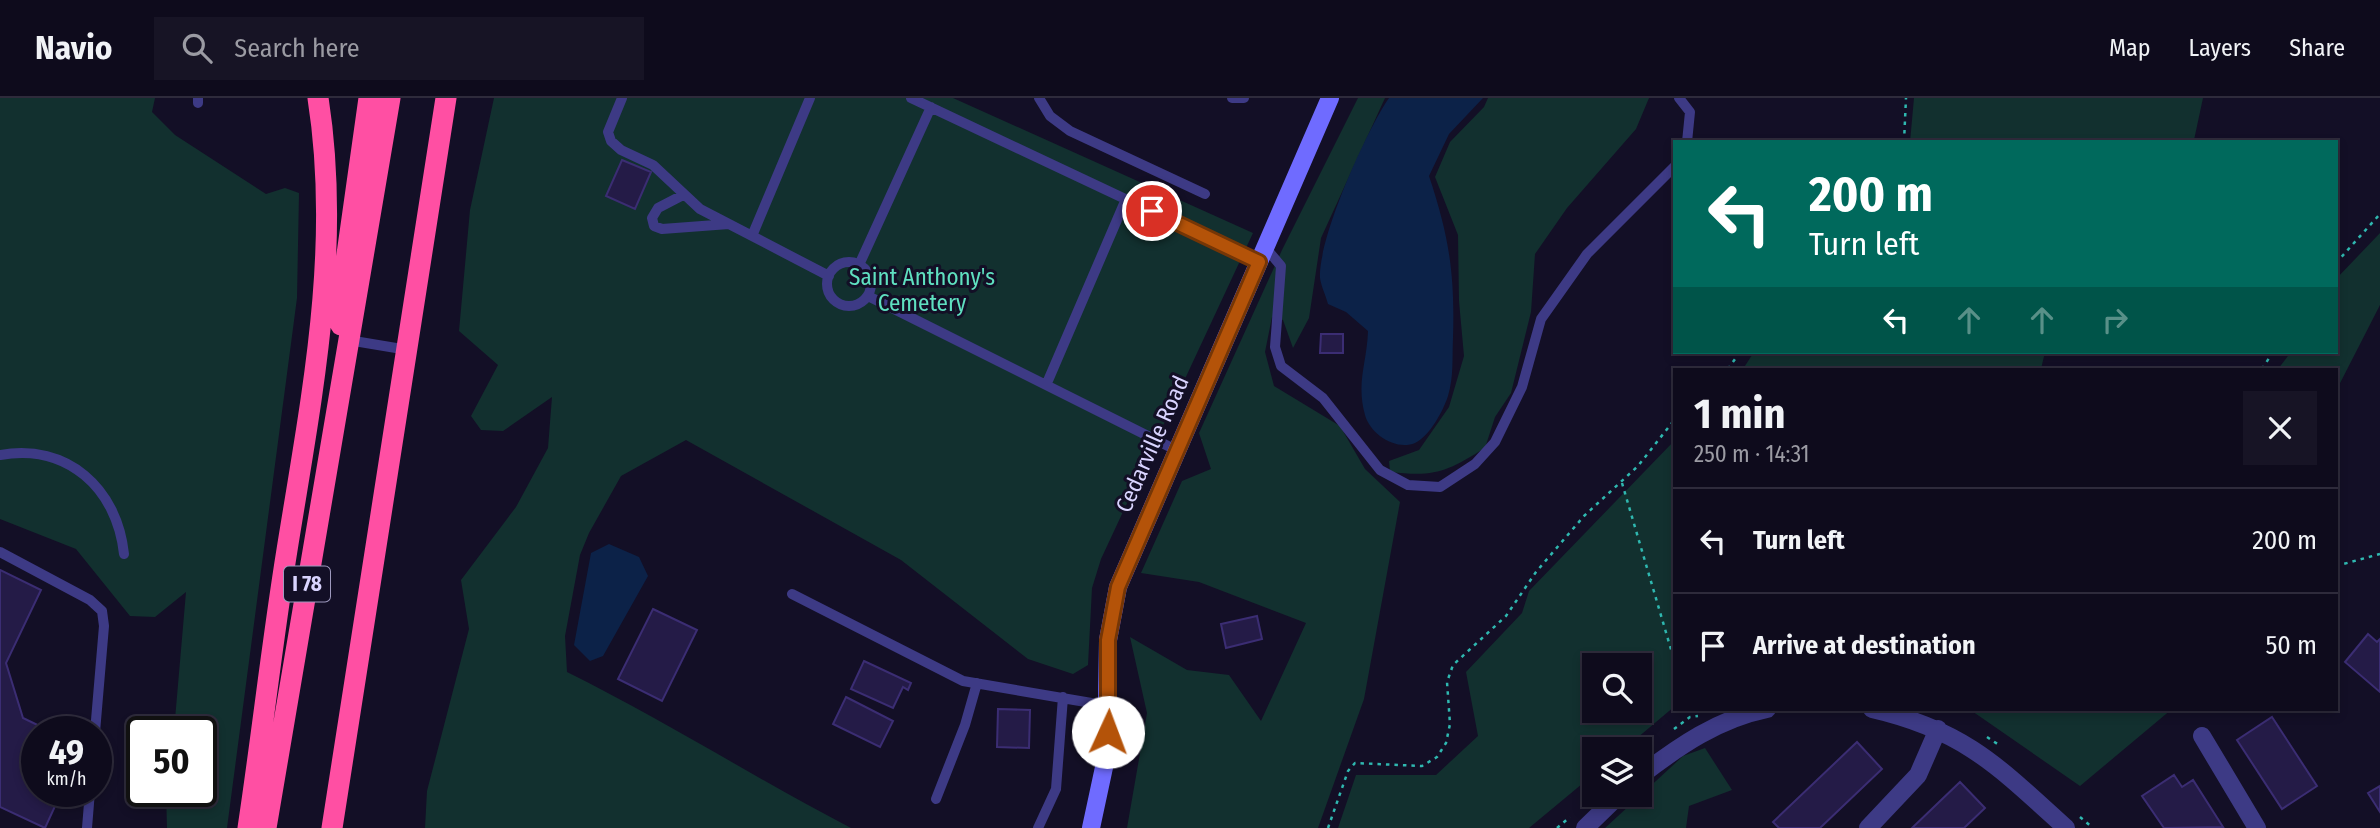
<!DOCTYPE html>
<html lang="en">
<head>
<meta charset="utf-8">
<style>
  :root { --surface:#0e0b1c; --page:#171425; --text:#f1f3f6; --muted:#9b9ba3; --line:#2e2b3b }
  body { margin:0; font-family:"Fira Sans Condensed",sans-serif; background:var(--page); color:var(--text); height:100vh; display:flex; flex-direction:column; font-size:26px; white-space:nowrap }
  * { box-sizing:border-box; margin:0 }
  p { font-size:23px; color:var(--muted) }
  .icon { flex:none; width:38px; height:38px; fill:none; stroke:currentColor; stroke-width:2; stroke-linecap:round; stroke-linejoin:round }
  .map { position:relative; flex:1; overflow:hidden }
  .sheet { position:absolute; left:1673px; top:270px; width:665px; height:343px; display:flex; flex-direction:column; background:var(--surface); border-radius:0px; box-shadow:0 4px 10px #0003,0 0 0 2px var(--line) }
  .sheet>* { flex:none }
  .top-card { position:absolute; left:1673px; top:42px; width:665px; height:214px; border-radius:0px; box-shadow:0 4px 10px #0003,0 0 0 2px var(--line); background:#00695c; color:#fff; overflow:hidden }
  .tools { position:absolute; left:1582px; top:555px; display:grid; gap:14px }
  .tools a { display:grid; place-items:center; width:70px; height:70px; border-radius:0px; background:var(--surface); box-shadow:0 4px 10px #0003,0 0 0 2px var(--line); font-size:35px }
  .speed { position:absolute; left:21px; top:618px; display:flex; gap:14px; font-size:35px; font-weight:700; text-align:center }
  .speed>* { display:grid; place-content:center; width:91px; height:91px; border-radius:50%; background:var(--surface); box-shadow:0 4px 10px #0003,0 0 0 2px var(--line); line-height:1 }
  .speed small { font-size:18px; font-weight:400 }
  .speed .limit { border:4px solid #111; border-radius:10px; background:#fff; color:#111 }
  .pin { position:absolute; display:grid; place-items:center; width:60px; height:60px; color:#fff; margin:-30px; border:4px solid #fff; border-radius:50%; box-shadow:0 2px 7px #0007 }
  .me { position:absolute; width:77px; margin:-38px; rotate:2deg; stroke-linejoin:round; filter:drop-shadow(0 0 5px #0008) }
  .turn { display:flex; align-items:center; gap:24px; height:147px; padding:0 21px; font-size:32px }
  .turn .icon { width:91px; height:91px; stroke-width:2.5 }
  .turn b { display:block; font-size:49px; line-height:60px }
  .lanes { display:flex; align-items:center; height:66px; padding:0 21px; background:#0003; justify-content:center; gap:35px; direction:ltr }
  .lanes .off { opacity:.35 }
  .round { display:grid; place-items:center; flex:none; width:74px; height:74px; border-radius:0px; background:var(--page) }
  .head { display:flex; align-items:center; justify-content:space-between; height:119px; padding:0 21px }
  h1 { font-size:42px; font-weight:700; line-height:52px }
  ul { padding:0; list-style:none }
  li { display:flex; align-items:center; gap:21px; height:105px; padding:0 21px; border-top:2px solid var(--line) }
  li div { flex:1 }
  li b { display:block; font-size:26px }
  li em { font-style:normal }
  header { display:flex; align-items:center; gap:42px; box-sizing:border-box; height:98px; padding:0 35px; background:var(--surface); border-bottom:2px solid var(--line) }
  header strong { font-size:33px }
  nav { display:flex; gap:38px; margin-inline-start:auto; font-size:24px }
  .search { width:490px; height:63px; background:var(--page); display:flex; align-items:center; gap:18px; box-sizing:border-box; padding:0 24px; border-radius:0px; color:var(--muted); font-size:26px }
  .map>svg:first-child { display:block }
  .green { fill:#12302f; fill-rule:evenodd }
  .water { fill:#0c2248 }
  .building { fill:#241b47; stroke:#3b2d73; stroke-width:2 }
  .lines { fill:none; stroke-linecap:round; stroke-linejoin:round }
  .path { stroke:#2fb8b0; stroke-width:2.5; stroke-dasharray:3.5 5; stroke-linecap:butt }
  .service { stroke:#3d3a85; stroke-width:10 }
  .minor { stroke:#3d3a85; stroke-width:18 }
  .secondary { stroke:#6f6bff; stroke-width:18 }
  .motorway { stroke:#ff4fa3; stroke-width:21 }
  .route-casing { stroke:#753606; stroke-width:18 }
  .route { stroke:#b45309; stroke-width:12 }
  .labels { text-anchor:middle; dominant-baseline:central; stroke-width:6; stroke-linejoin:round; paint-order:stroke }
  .shield { fill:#130f26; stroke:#9e99be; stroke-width:2 }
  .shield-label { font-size:21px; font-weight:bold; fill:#d9d4ff }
  .park-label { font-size:23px; fill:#5fe0c0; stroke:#130f26 }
  .street-label { font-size:23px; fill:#d9d4ff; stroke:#130f26 }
</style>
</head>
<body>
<header>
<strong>Navio</strong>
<div class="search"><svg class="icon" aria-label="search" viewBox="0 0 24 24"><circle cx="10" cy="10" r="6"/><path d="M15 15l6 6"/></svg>Search here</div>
<nav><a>Map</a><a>Layers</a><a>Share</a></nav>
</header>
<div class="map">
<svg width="2380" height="730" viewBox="0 0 2380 730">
  <rect width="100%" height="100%" fill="#130f26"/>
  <path class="green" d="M0 0H155L152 14 175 37 266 96 285 90 299 95 297 200 227 730H167L166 693H201V634L174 633 186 494 155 519 130 518 76 451 0 421Z
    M494 0H953L1253 135 1101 461 1092 490 1088 567 1073 576 1028 561 901 462 686 342 621 378 589 435 580 457 565 538 567 574C664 622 755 680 851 730H425L427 693 469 531 461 482 516 409 548 350 552 299 503 333 481 332 471 318 498 267 459 233 470 112Z
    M1358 0H1385L1321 140 1309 220 1293 250 1283 222 1272 219 1265 254 1274 288 1340 328 1365 371 1400 404 1364 601 1318 730H1127L1147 615 1130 539 1187 572 1229 577 1261 623 1306 525 1199 484 1141 475 1182 383 1211 371 1199 335 1282 152Z
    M1488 0H1649L1636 31 1567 110 1535 156 1531 214 1511 295 1495 319 1485 350C1446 374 1436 379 1390 374L1389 363 1419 352 1449 309 1464 258 1459 203 1458 137 1435 79 1450 44 1484 9Z
    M1914 0H2203L2194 42 2183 44H1910Z
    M2380 135V207L2336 293V271H2278L2291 254H2336V181Z
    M1754 254H2045L2041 271H1743Z
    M1675 342V608L1624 651H1594V676L1529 730H1338L1356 677H1436L1478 638 1466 574 1522 515 1529 493ZM1594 567H1640V612H1594Z
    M1969 611H2172L2080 688Z
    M1705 650 1732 692 1689 708 1686 730H1605L1683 658Z"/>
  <path class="water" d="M1389 0H1483L1449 36 1429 78C1449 138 1455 176 1453 240 1452 260 1454 278 1448 298 1443 313 1430 338 1415 345 1396 353 1370 336 1365 317 1356 284 1367 265 1368 233L1346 214 1328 206C1326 198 1321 188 1320 180 1318 141 1366 33 1389 0Z
    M609 446 639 459 648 478 603 558 590 563 574 547 591 455Z"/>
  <path class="building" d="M622 62 651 74 635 111 606 98Z
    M1321 236H1343V255H1320Z
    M0 472 41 492 6 565 23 620 52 634H37V693H62L45 730 0 709Z
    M653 511 697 532 662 603 618 581Z
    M1257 518 1262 541 1226 550 1221 526Z
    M2368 536 2377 544 2380 541V594L2345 564Z
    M864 563 911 585 908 592 903 589 893 610 851 591Z
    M846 599 893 623 880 649 833 626Z
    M998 611 1030 612 1029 650 997 649Z
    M2272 619 2317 688 2282 711 2237 642Z
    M1857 644 1882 671 1820 730H1779L1773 724Z
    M2174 677 2182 689 2193 682 2223 729 2164 730 2142 698Z
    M1960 684 1985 710 1964 730H1912Z
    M2380 688V714L2368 695Z"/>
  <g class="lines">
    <path class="path" d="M1904 44 1906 0
      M2336 165 2380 116
      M1728 271 1740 254
      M2262 271 2273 254
      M1622 385 1675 565
      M2336 468 2380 456
      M1674 631 1690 619 1698 618
      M1987 639 1999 647
      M2080 719 2093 730
      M1328 730 1348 673 1355 665 1422 668 1437 659 1446 645 1450 626 1447 584 1453 567 1506 518 1536 474 1584 418 1638 368 1675 321
      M1557 730 1570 719"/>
    <path class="service" d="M198 0V5
      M622 0 608 34 611 43 621 52 653 67 700 111 829 178
      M911 0 1259 164
      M1039 0 1050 18 1070 33 1205 96
      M1232 0H1244
      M1679 0 1690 14 1687 44
      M683 97 658 110 652 120 654 128 662 131 729 126
      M752 138 810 0
      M1265 149 1281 168 1275 249 1281 268 1323 300 1380 372 1408 387 1440 389 1475 366 1495 344 1522 289 1541 221 1587 156 1675 68
      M827 186a22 22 0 1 1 44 0a22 22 0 1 1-44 0Z
      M859 167 931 9
      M868 198 1176 352
      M348 242 408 252
      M1047 285 1126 101
      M0 357C67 345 117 390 124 456
      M0 454 90 502 102 513 104 528 95 634
      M792 496 963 583 1109 608
      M936 701 965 627 977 585
      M87 730 90 693
      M1038 730 1056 691 1063 599"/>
    <path class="minor" d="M1872 611C1964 632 1999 669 2066 730
      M2202 638 2257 730
      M1640 678C1679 648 1718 621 1767 611
      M1585 730 1620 696
      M1868 730 1918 677 1938 631"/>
    <path class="secondary" d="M1091 730 1106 660 1108 542 1118 489 1330 0"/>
    <path class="motorway" d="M341 227 338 220 369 0
      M248 730C262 637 272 545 287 452 311 302 342 152 318 0
      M266 730 390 0
      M332 730 446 0"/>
  </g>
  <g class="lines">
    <g class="route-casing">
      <path id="route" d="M1108 634V542L1118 489 1259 164 1152 113"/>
    </g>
    <use href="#route" class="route"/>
  </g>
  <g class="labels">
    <rect class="shield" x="284" y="468.5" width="46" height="35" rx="5"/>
    <g class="shield-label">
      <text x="307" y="486">I 78</text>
    </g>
    <g class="park-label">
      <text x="922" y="179">Saint Anthony's<tspan x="922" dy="26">Cemetery</tspan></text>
    </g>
    <g class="street-label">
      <text transform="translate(1152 346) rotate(-66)">Cedarville Road</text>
    </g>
  </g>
</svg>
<div class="tools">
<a><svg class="icon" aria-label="search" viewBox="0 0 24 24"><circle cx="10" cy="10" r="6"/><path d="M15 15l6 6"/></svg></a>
<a><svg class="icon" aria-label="layers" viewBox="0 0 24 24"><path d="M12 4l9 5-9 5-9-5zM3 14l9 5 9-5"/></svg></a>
</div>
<div class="speed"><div>49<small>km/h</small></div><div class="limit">50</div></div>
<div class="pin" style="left:1152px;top:113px;background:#d93025"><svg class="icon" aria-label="arrive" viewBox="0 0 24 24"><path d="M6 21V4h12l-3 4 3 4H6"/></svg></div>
<svg class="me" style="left:1108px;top:634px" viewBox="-20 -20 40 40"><circle r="19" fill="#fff"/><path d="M0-13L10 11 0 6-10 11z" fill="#b45309"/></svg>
<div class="top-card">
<div class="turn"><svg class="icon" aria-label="left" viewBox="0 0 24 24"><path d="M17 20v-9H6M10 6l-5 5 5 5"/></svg><div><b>200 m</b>Turn left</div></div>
<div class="lanes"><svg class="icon" aria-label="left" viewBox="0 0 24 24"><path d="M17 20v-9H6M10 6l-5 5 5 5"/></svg><svg class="icon off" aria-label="ahead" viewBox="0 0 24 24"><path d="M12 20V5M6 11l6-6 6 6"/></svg><svg class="icon off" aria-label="ahead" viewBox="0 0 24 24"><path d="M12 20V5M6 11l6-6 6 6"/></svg><svg class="icon off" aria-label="right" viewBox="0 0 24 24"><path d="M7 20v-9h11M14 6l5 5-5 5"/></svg></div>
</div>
<section class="sheet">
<div class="head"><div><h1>1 min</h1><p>250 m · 14:31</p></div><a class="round"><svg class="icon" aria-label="close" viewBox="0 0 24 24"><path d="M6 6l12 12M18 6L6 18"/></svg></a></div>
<ul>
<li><svg class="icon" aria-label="left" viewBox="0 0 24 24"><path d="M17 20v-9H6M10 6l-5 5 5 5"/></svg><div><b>Turn left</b></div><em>200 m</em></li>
<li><svg class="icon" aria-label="arrive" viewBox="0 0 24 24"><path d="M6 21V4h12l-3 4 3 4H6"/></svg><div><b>Arrive at destination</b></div><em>50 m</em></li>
</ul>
</section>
</div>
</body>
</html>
